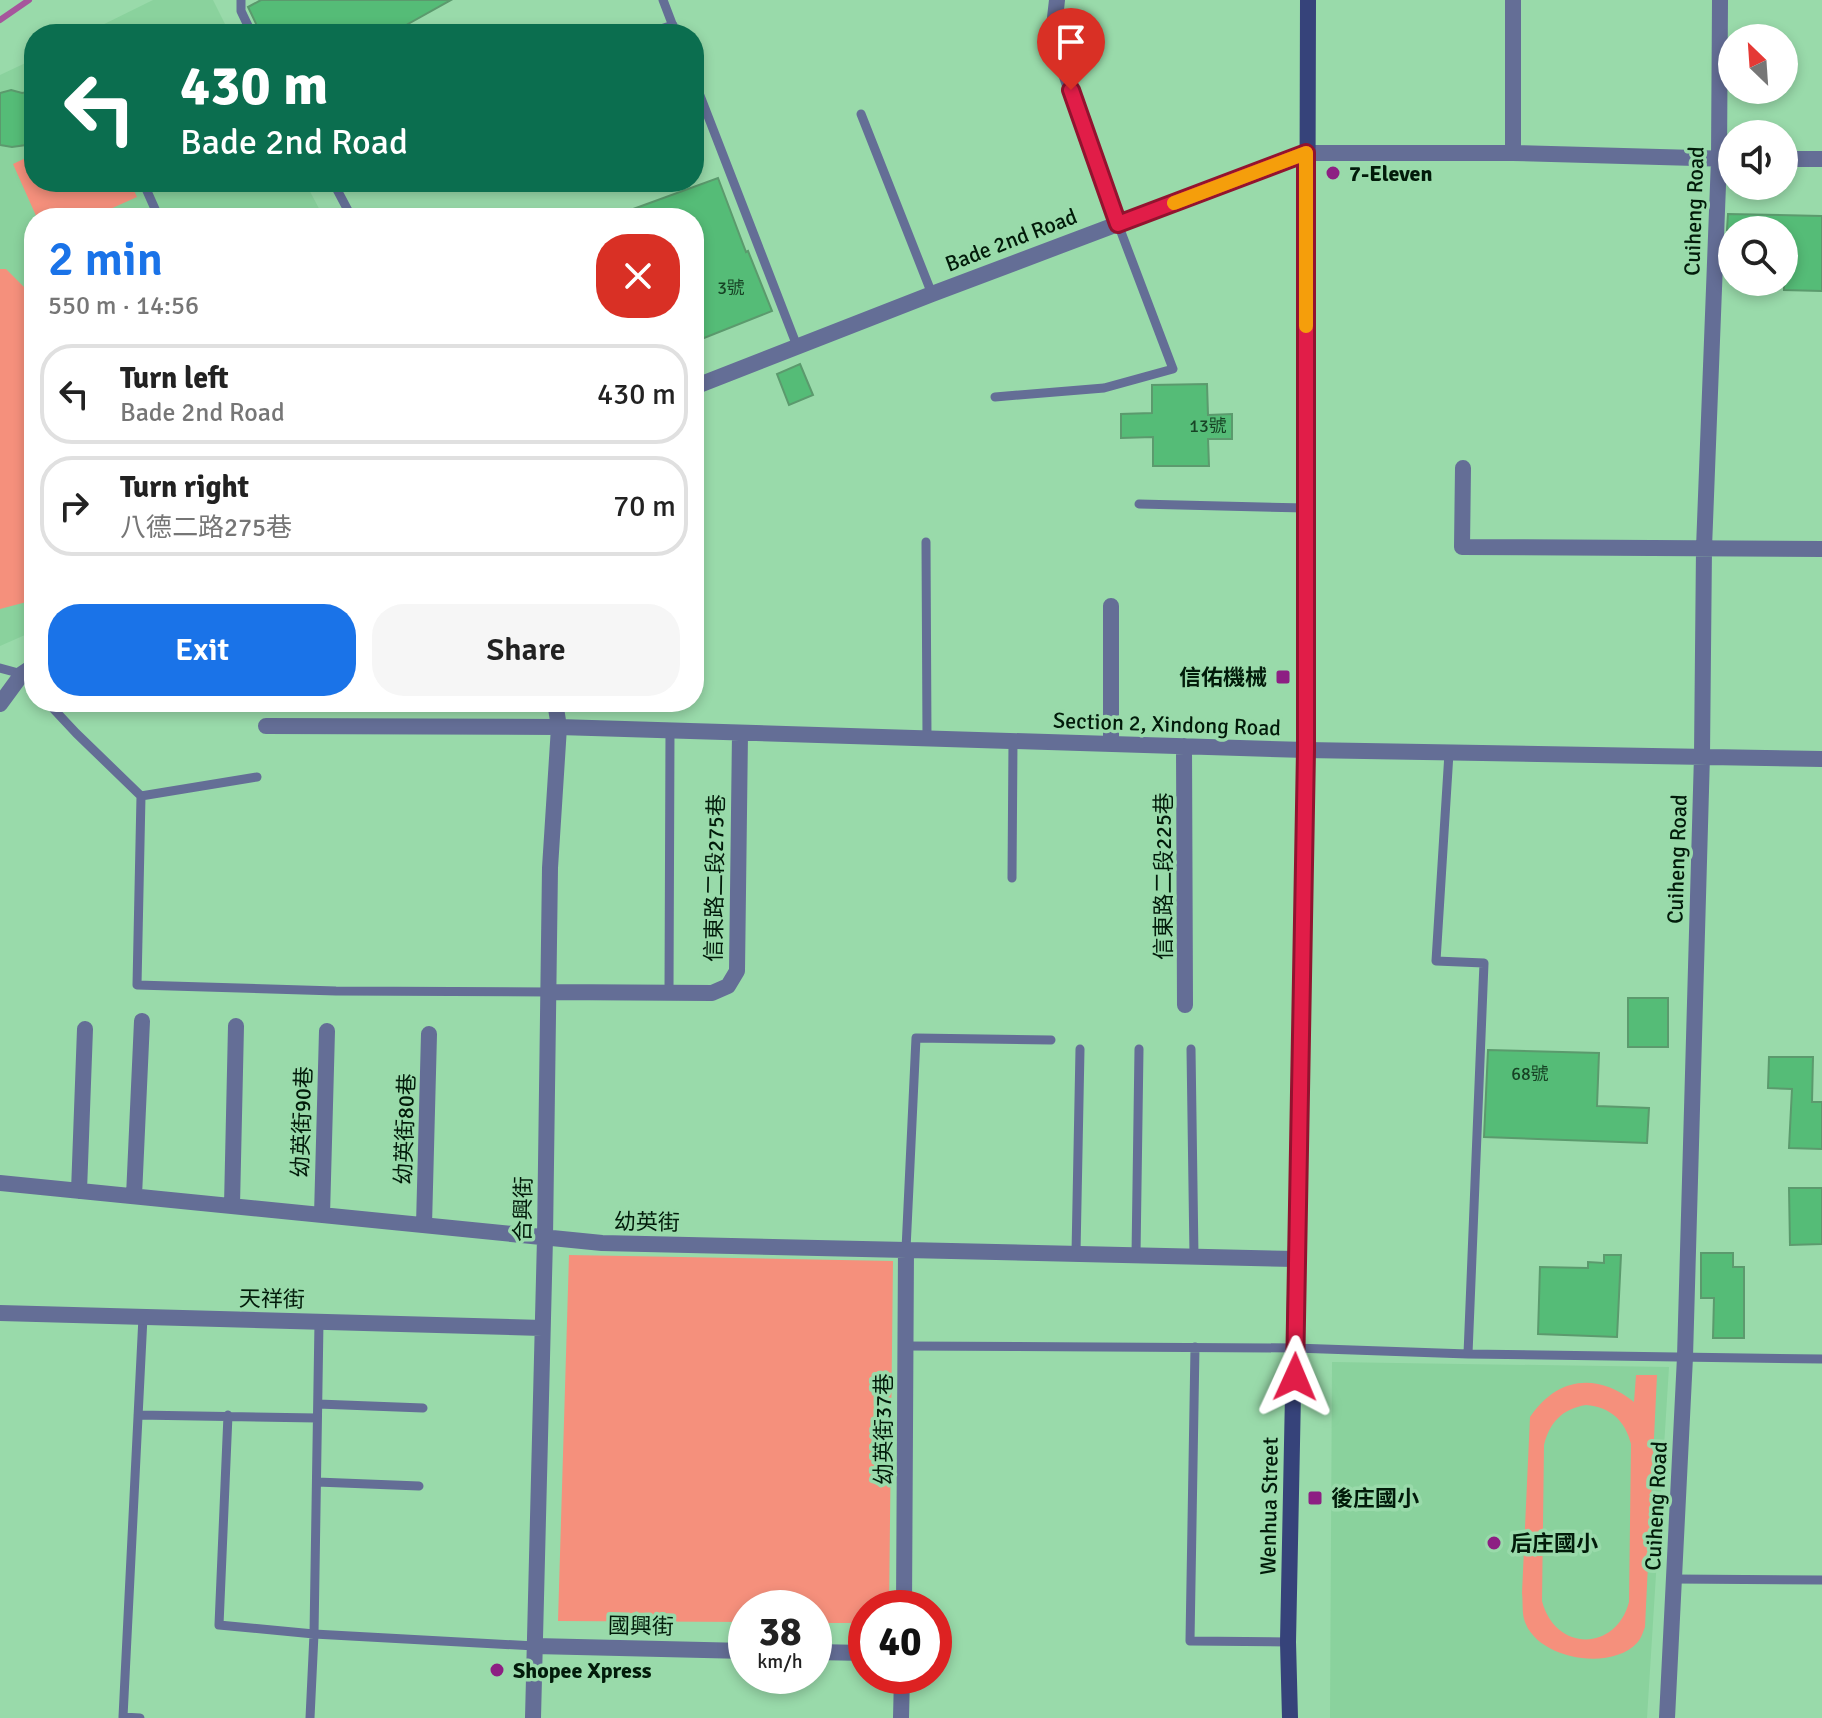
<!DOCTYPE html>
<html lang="en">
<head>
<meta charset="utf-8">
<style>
  :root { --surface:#fff; --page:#f6f6f6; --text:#222; --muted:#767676; --line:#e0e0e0; --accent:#1a73e8 }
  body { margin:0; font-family:Signika,"Noto Sans TC",sans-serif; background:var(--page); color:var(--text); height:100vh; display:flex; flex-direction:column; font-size:30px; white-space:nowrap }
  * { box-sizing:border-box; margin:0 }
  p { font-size:26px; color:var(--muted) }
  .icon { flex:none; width:44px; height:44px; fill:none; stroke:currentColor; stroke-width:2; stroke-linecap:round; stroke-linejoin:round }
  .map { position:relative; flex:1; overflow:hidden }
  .panel { position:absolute; left:24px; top:208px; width:680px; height:504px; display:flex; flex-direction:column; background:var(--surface); border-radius:32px; box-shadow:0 4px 12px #0003 }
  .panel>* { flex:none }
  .banner { position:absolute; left:24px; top:24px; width:680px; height:168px; border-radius:32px; box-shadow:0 4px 12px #0003; background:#0b6e4f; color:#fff; overflow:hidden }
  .needle { width:52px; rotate:335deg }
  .fabs { position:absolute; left:1718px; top:24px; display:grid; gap:16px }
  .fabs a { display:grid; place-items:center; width:80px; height:80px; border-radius:50%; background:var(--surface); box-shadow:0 4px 12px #0003; font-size:40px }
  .speed { position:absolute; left:728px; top:1590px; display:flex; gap:16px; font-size:40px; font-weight:700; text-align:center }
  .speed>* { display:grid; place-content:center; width:104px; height:104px; border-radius:50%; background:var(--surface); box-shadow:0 4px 12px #0003; line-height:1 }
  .speed small { font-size:20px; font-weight:400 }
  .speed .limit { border:12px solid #d22; background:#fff; color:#111 }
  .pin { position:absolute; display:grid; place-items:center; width:68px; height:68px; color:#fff; margin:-82px -34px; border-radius:50% 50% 50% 0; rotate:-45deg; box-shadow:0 0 8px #0007 }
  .pin .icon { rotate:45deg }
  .me { position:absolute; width:88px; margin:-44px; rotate:1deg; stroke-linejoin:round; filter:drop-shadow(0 0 6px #0008) }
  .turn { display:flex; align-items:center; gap:28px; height:168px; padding:0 24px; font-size:36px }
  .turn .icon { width:104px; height:104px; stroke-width:2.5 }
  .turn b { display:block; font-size:56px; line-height:68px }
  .round { display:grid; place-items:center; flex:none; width:84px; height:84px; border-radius:32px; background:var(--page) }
  .overview { display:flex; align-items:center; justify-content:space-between; height:136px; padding:0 24px }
  h1 { font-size:48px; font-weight:600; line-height:60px; color:var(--accent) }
  .action { display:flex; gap:16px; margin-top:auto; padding:16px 24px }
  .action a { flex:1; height:92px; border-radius:32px; background:var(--accent); color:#fff; font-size:32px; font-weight:600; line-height:92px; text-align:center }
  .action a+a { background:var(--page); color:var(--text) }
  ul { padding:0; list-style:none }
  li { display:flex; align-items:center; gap:24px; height:100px; margin:0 16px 12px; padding:0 8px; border:4px solid var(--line); border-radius:32px }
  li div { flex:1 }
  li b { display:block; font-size:30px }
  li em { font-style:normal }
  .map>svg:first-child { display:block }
  .built { fill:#8ad29d }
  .green { fill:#f5907c; fill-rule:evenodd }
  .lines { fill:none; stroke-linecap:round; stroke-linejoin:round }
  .stream { stroke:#a6559c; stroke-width:6 }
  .building { fill:#55bc77; stroke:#5b9a6d; stroke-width:2 }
  .lane { stroke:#646e96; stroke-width:9 }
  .street { stroke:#646e96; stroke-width:16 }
  .secondary { stroke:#36437a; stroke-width:16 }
  .route-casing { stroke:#92132f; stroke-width:20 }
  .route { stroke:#e11d48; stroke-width:14 }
  .slow { stroke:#f59e0b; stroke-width:14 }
  .poi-dot { fill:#8d1f83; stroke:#99daaa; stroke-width:3 }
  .labels { text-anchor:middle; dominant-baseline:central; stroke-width:7; stroke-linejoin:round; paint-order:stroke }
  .number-label { font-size:18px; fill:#174325 }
  .poi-label { font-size:22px; font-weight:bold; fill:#021b0a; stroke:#99daaa; text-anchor:start }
  .street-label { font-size:22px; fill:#021b0a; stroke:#99daaa }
</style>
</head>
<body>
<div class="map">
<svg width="1822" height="1718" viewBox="0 0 1822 1718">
  <rect width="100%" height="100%" fill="#99daaa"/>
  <path class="built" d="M153 0H213L230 34H84Z
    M34 59V182H305L324 218H34V631L0 646V75Z
    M1332 1362 1669 1367 1647 1718H1330Z"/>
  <path class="green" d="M34 154V182H130L137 197 90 218H37L13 164Z
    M0 269H6L34 297V600L0 609Z
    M569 1255 893 1261 889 1608H866V1623H814V1608H746V1622L558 1621Z
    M1636 1375H1657L1645 1627C1643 1632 1641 1639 1637 1643 1610 1672 1535 1659 1524 1619 1522 1611 1523 1601 1522 1593L1530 1417C1557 1377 1597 1372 1634 1402ZM1586 1405C1610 1407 1625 1420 1631 1444L1629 1602C1616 1652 1555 1652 1542 1601L1544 1445C1550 1422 1562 1409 1586 1405Z"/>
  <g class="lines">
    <path class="stream" d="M0 20 29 0"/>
  </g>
  <path class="building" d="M261 0H451L390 34H261L248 7Z
    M11 90 22 93 34 91V138L26 145 12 147 0 145V93Z
    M718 178 746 252 748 251 772 311 694 342V218L614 216Z
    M1728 214 1822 216V291L1784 290V230H1727Z
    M800 364 813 395 789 405 777 374Z
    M1207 384 1208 415 1232 414V439H1208L1209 466H1153V437L1121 438V414L1152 413V385Z
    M1628 998H1668V1047H1628Z
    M1488 1050 1599 1053 1597 1106 1649 1108 1647 1143 1484 1137Z
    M1769 1057H1813L1812 1102H1822V1149L1789 1148 1792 1089 1768 1088Z
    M1789 1188H1822V1244L1790 1245Z
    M1701 1253H1733V1267H1744V1338H1713L1714 1298H1701Z
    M1604 1255H1621L1617 1337 1538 1334 1540 1267 1588 1268V1262L1604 1263Z"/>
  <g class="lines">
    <path class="lane" d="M241 0V11L252 34
      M663 0 676 34
      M646 34 673 25
      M694 80 797 346
      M861 114 932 294
      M143 182 159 218
      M333 182 352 218
      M995 397 1104 388 1173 369 1118 224
      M1139 504 1306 508
      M926 542 927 739
      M0 668 22 674 34 687
      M47 702 76 733 141 796 137 985 336 991 549 992
      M1449 753 1436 961 1484 963 1468 1354
      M141 796 257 777
      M1012 878 1013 741
      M669 993 670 731
      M1191 1049 1194 1256
      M906 1249 916 1038 1051 1040
      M1076 1253 1080 1049
      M1136 1255 1139 1049
      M905 1346 1295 1348 1468 1354 1822 1359
      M1195 1347 1190 1641 1288 1642
      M318 1404 423 1408
      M138 1415 317 1418
      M228 1415 219 1625 314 1634 535 1646
      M317 1482 419 1486
      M1674 1579 1822 1580
      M140 1718 123 1717 143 1317
      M310 1718 314 1634 319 1322"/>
    <path class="street" d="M1057 0 1053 36 1118 224
      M1513 153V0
      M1784 159H1822
      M694 387 932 294 1306 153H1513L1732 159
      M1463 468 1462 547 1822 549
      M0 704 22 674 34 666
      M266 726 559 727 1306 750 1822 759
      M1111 744V606
      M1184 746 1185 1005
      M549 992 712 993 728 986 737 971 740 733
      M0 1183 602 1243 1295 1259
      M79 1191 85 1029
      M134 1196 142 1021
      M232 1205 236 1026
      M322 1215 327 1031
      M424 1225 429 1034
      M0 1313 542 1328
      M904 1608 906 1249
      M535 1646 746 1651
      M814 1652 866 1653
      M533 1718 545 1238 550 868 559 727 555 702
      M901 1718 902 1676
      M1667 1718 1685 1357 1702 755 1704 548 1719 159 1720 0"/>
    <path class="secondary" d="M1290 1718 1288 1642 1306 750 1308 0"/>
  </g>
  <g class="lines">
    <g class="route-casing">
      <path id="route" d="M1071 90 1118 224 1306 153V750L1295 1377"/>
    </g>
    <use href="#route" class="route"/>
    <path class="slow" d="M1174 203 1306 153V326"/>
  </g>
  <g class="poi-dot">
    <circle cx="1333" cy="173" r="8"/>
    <rect x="1275" y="669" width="16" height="16" rx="4"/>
    <rect x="1307" y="1490" width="16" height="16" rx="4"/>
    <circle cx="1494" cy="1543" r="8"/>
    <circle cx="497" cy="1670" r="8"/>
  </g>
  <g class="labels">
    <g class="number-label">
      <text x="731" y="288">3號</text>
      <text x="1208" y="426">13號</text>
      <text x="1530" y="1074">68號</text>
    </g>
    <g class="poi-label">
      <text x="1349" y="173">7-Eleven</text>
      <text x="1267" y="677" text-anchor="end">信佑機械</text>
      <text x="1331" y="1498">後庄國小</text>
      <text x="1510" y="1543">后庄國小</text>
      <text x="513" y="1670">Shopee Xpress</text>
    </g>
    <g class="street-label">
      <text transform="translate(1694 211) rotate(-88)">Cuiheng Road</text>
      <text transform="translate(1011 240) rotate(-21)">Bade 2nd Road</text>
      <text transform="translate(1167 724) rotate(2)">Section 2, Xindong Road</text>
      <text transform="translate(1677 859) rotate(-88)">Cuiheng Road</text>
      <text transform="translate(1163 876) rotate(-90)">信東路二段225巷</text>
      <text transform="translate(715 878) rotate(-89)">信東路二段275巷</text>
      <text transform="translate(302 1122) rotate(-88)">幼英街90巷</text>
      <text transform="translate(405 1129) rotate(-88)">幼英街80巷</text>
      <text transform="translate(523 1209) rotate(-89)">合興街</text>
      <text transform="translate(647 1222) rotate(1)">幼英街</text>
      <text transform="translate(272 1299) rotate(1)">天祥街</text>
      <text transform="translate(883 1429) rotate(-90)">幼英街37巷</text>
      <text transform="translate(1269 1506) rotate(-89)">Wenhua Street</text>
      <text transform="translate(1656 1506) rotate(-87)">Cuiheng Road</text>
      <text transform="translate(641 1626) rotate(1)">國興街</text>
    </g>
  </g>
</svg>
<div class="fabs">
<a><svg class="needle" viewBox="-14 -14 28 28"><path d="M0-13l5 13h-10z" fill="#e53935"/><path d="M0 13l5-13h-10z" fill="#767676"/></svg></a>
<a><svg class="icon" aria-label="sound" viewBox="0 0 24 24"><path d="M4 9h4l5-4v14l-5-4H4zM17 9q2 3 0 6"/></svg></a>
<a><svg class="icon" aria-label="search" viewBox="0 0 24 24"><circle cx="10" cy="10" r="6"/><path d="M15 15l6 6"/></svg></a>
</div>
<div class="speed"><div>38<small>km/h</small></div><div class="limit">40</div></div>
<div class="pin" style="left:1071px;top:90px;background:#d93025"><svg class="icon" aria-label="arrive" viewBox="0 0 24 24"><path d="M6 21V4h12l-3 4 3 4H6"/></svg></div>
<svg class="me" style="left:1295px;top:1377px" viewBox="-20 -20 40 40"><path d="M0-17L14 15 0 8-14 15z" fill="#e11d48" stroke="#fff" stroke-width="4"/></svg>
<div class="banner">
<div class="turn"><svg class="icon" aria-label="left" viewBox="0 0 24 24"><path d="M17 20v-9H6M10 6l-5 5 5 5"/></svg><div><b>430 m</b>Bade 2nd Road</div></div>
</div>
<section class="panel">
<div class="overview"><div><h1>2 min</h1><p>550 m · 14:56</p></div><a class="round" style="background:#d93025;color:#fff"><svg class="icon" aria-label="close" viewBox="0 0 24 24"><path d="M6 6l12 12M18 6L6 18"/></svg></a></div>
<ul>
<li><svg class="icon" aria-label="left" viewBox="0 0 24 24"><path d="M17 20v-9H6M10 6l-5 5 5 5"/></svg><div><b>Turn left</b><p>Bade 2nd Road</p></div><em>430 m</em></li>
<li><svg class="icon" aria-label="right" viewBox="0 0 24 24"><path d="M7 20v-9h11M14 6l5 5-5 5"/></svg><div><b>Turn right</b><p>八德二路275巷</p></div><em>70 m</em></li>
</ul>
<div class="action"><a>Exit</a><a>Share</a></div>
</section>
</div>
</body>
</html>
